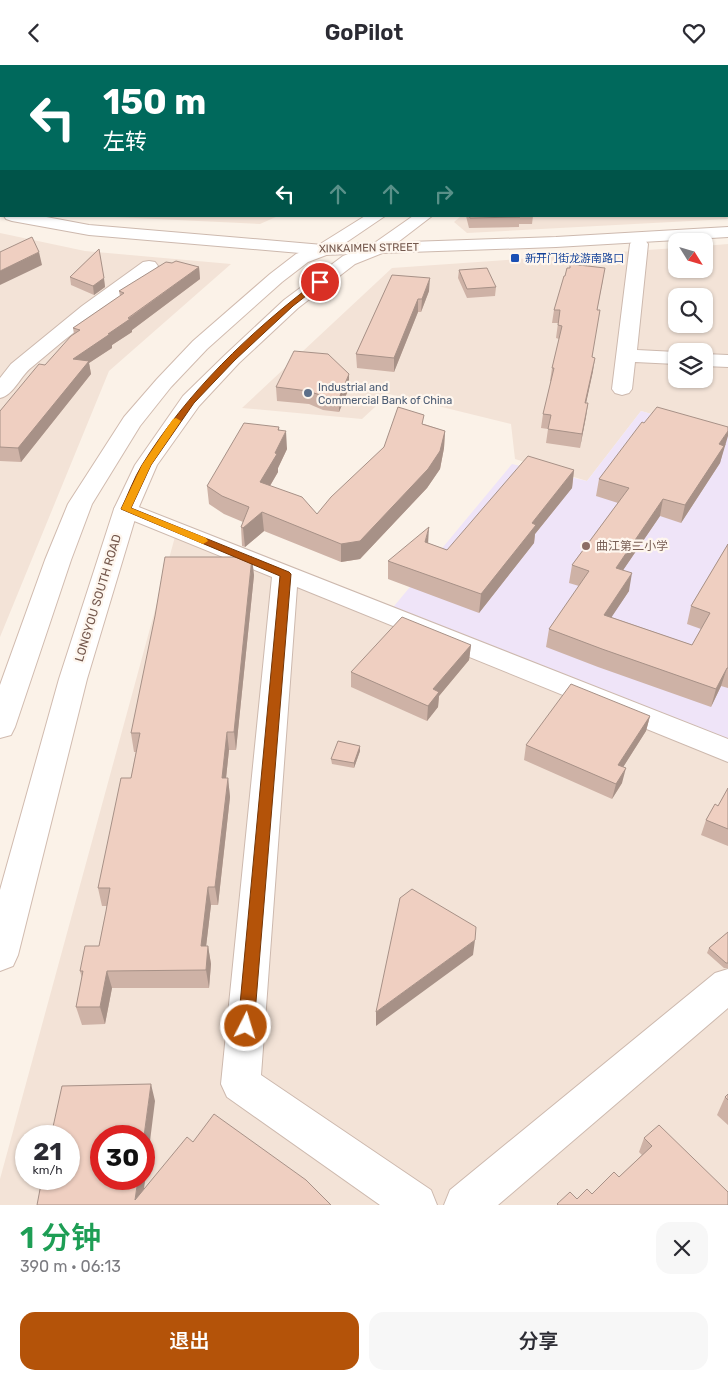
<!DOCTYPE html>
<html lang="zh">
<head>
<meta charset="utf-8">
<style>
  :root { --surface:#fff; --page:#f7f7f7; --text:#2b2b33; --muted:#7c7c81; --accent:#b45309 }
  body { margin:0; font-family:Rubik,"Noto Sans SC",sans-serif; background:var(--page); color:var(--text); height:100vh; display:flex; flex-direction:column; font-size:19px; white-space:nowrap }
  * { box-sizing:border-box; margin:0 }
  p { font-size:16px; color:var(--muted) }
  .icon { flex:none; width:28px; height:28px; fill:none; stroke:currentColor; stroke-width:2; stroke-linecap:round; stroke-linejoin:round }
  .map { position:relative; height:1140px; overflow:hidden }
  .details { display:flex; flex-direction:column; background:var(--surface); flex:1 }
  .details>* { flex:none }
  .banner { position:absolute; left:0px; top:0px; width:729px; height:152px; box-shadow:0 1px 4px #0004; background:#00695c; color:#fff; overflow:hidden }
  .needle { width:32px; rotate:127deg }
  .tools { position:absolute; left:668px; top:168px; display:grid; gap:10px }
  .tools a { display:grid; place-items:center; width:45px; height:45px; border-radius:10px; background:var(--surface); box-shadow:0 1px 4px #0004; font-size:25px }
  .speed { position:absolute; left:15px; top:1060px; display:flex; gap:10px; font-size:25px; font-weight:700; text-align:center }
  .speed>* { display:grid; place-content:center; width:65px; height:65px; border-radius:50%; background:var(--surface); box-shadow:0 1px 4px #0004; line-height:1 }
  .speed small { font-size:12px; font-weight:400 }
  .speed .limit { border:8px solid #d22; background:#fff; color:#111 }
  .pin { position:absolute; display:grid; place-items:center; width:42px; height:42px; color:#fff; margin:-21px; border:2px solid #fff; border-radius:50%; box-shadow:0 1px 5px #0007 }
  .me { position:absolute; width:55px; margin:-28px; rotate:5deg; stroke-linejoin:round; filter:drop-shadow(0 0 4px #0008) }
  .turn { display:flex; align-items:center; gap:18px; height:105px; padding:0 20px; font-size:22px }
  .turn .icon { width:65px; height:65px; stroke-width:2.5 }
  .turn b { display:block; font-size:35px; line-height:42px }
  .lanes { display:flex; align-items:center; height:48px; padding:0 20px; background:#0003; justify-content:center; gap:25px; direction:ltr }
  .lanes .off { opacity:.35 }
  .round { display:grid; place-items:center; flex:none; width:52px; height:52px; border-radius:15px; background:var(--page) }
  .headline { display:flex; align-items:center; justify-content:space-between; height:85px; padding:0 20px }
  h1 { font-size:30px; font-weight:600; line-height:38px; color:#1e9e55 }
  .button { display:flex; gap:10px; margin-top:auto; padding:10px 20px }
  .button a { flex:1; height:58px; border-radius:15px; background:var(--accent); color:#fff; font-size:20px; font-weight:600; line-height:58px; text-align:center }
  .button a+a { background:var(--page); color:var(--text) }
  header { display:flex; justify-content:space-between; align-items:center; height:65px; padding:0 20px; background:var(--surface); font-size:22px; font-weight:600 }
  .map>svg:first-child { display:block }
  .residential { fill:#f3e3d7; fill-rule:evenodd }
  .education { fill:#efe4f8 }
  .lines { fill:none; stroke-linecap:round; stroke-linejoin:round }
  .minor-casing { stroke:#cdb9ae; stroke-width:2 }
  .tertiary-casing { stroke:#cdb9ae; stroke-width:2 }
  .secondary-casing { stroke:#d1bbaf; stroke-width:2 }
  .minor { fill:#fff; fill-rule:evenodd }
  .tertiary { fill:#fff; fill-rule:evenodd }
  .secondary { fill:#fff; fill-rule:evenodd }
  .wall { fill:#ceb2a6 }
  .shaded-wall { fill:#a79187 }
  .building { fill:#efcfc1; stroke:#a79187 }
  .route { fill:#b45309; stroke:#753606 }
  .slow { fill:#f59e0b }
  .transit-dot { fill:#1a4fb4; stroke:#fef6ee; stroke-width:2 }
  .service-dot { fill:#5c6f8a; stroke:#fef6ee; stroke-width:2 }
  .education-dot { fill:#8d6e63; stroke:#fef6ee; stroke-width:2 }
  .labels { text-anchor:middle; dominant-baseline:central; stroke-width:4.5; stroke-linejoin:round; paint-order:stroke }
  .far-street-label { font-size:11px; fill:#74584d; stroke:#fef6ee }
  .far-transit-label { font-size:11px; fill:#164399; stroke:#fef6ee; text-anchor:start }
  .far-service-label { font-size:11px; fill:#4e5e75; stroke:#fef6ee; text-anchor:start }
  .education-label { font-size:12px; fill:#785e54; stroke:#fef6ee; text-anchor:start }
  .street-label { font-size:12px; fill:#74584d; stroke:#fef6ee }
</style>
</head>
<body>
<header><svg class="icon" aria-label="back" viewBox="0 0 24 24"><path d="M15 5l-7 7 7 7"/></svg>GoPilot<svg class="icon" aria-label="heart" viewBox="0 0 24 24"><path d="M12 20l-8-8c-3-5 5-10 8-4 3-6 11-1 8 4z"/></svg></header>
<div class="map">
<svg width="728" height="1140" viewBox="0 0 728 1140">
  <rect width="100%" height="100%" fill="#fbf2e8"/>
  <path class="residential" d="M0 0H537V1Z
    M613 0H728V154L467 168 454 157 461 151H728V1Z
    M94 151H278L260 159Z
    M0 168 85 186 231 199 109 306 0 572Z
    M728 179V371L641 346 587 416 515 394 511 359 389 329 362 354 242 343 392 203 676 183V204H704V181ZM676 231H704V259H676ZM676 286H704V314H676Z
    M176 468 728 689V1140H0V1114ZM26 1071H69V1114H26ZM101 1071H144V1114H101Z"/>
  <path class="education" d="M641 346 728 371V678L390 546 512 399 587 416Z"/>
  <g class="lines">
    <g class="minor-casing">
      <path id="minor" d="M639 174 645 175 648 179 637 285 676 287V299L635 297 632 324 629 328 622 330 615 328 612 324 630 179 633 175Z
        M149 196 155 197 158 201 155 205C113 236 72 268 32 302 20 311 14 330 0 333V313L11 299 82 241 143 197Z
        M704 289 728 290V302L704 301Z
        M126 437 728 674V697L297 522 261 1010 431 1125 437 1140H380L227 1032 221 1019 272 512 117 449 114 444 117 439Z
        M728 904V943L498 1140H444L450 1125 715 908Z"/>
    </g>
    <g class="tertiary-casing">
      <path id="tertiary" d="M4 151H41L89 160 323 180 556 172 728 162V172L556 182 323 190 89 170 12 156 6 154Z"/>
    </g>
    <g class="secondary-casing">
      <path id="secondary" d="M569 0H581V1H569Z
        M365 151H385L329 189 308 197 282 217 207 284 171 322 140 361 92 439 71 495 15 662 11 670 0 673V620L45 495 68 439 124 352 157 314 193 276 270 209 296 189 317 181Z
        M413 151H432L385 187 355 199 298 243 239 298 199 341 157 400 138 444 87 614 18 890 13 901 0 906V825L59 614 114 444 135 400 183 331 225 290 284 235 343 191 373 179Z"/>
    </g>
    <use href="#minor" class="minor"/>
    <use href="#tertiary" class="tertiary"/>
    <use href="#secondary" class="secondary"/>
  </g>
  <path class="wall" d="M0 61 1 62V124H0Z
    M466 151H533L532 159H519V162L469 163Z
    M99 184 105 222 94 230 71 220 70 212Z
    M172 198 199 202 200 214 132 265V267L112 280V283L89 298 91 309 21 397 0 396V346L45 300 74 269 73 263 120 231 119 226Z
    M459 205 496 222 495 231 467 233 458 213Z
    M392 210 429 226 421 247H418L394 307 357 303 356 289Z
    M603 215 597 245 592 292 593 306 586 338H588L580 383 546 378 548 364 541 363 543 349 551 316H550L552 303 559 274 556 273 558 258H552L554 245Z
    M276 322 349 323 339 347 323 345 309 339 277 336Z
    M424 359 445 366 444 383 440 404 427 423 360 494 341 497 264 466 245 482 242 481 241 462 243 457 224 449 209 439 207 421 279 362V365L287 384 278 403V407L270 421 317 449Z
    M726 379 724 382 720 398 681 458 660 451 623 505 629 526 611 552 692 580 701 564 687 559 691 541 728 479V623L721 621 711 642 598 602 546 582 549 564 579 521 569 518 572 500 618 438 596 431 599 414Z
    M574 405 572 423 535 469 534 478 479 548 388 514V496L428 478 447 485Z
    M254 510 236 685H229L226 713H228L230 732 218 840H211L206 881H208L211 899 209 923H112L105 959 82 960 76 942 82 913 80 906 99 881 107 841H102L98 823 131 713 136 687H134L131 668Z
    M471 580 469 595 439 631 438 642 427 656 351 622V607Z
    M650 651 646 666 623 702 622 718 612 734 524 695 526 680Z
    M360 681V686L354 703 332 699 331 694Z
    M728 723V781L701 770 706 755 718 741Z
    M728 867V903H724L707 888 709 883Z
    M728 1029V1060L717 1050 725 1032Z
    M644 1073 728 1140H557V1139L592 1129 619 1112 642 1090 639 1087Z"/>
  <path class="shaded-wall" d="M266 0H294L291 1H262Z
    M0 43H1V55L0 56Z
    M39 187 42 200 0 220V206Z
    M199 202 200 214 132 265V267L112 280V283L89 298 91 309 21 397 18 383 73 294Z
    M104 213 105 222 94 230 93 221Z
    M430 213 429 226 421 247 422 234Z
    M418 234V247L394 307V293Z
    M595 293 593 306 583 352 585 338Z
    M349 309V323L339 347V333Z
    M588 338 586 352 580 383 582 369Z
    M279 362 280 378 286 366 287 384 278 403V407L261 436 260 417 275 388 278 365Z
    M445 366 444 383 440 404 427 423 360 494 341 497V479Z
    M728 366V371L720 398 681 458 685 440 719 379Z
    M574 405 572 423 535 469 534 478 479 548 481 529 532 458Z
    M663 434 660 451 613 520 616 503Z
    M262 447 264 466 245 482 243 463Z
    M429 462 428 480 425 477Z
    M252 492 254 510 236 685 234 667Z
    M632 508 629 526 601 568 604 550Z
    M471 580 469 595 439 631 438 642 427 656 428 641 433 624Z
    M727 603 721 621 711 642 716 624Z
    M650 651 646 666 615 715 618 700Z
    M227 667 229 685 224 732 222 713Z
    M360 681V686L354 703V698Z
    M626 703 622 718 612 734 616 719Z
    M228 713 230 732 218 840 215 822Z
    M208 822 211 840 204 899 201 881Z
    M475 875 473 890 376 961V947Z
    M208 881 211 899 209 923 206 905Z
    M107 906 112 923 105 959 100 942Z
    M151 1019 155 1036 142 1140 135 1135 138 1114H144V1071Z"/>
  <path class="building" d="M0 0H266L262 1H1V43H0Z
    M514 0H522L521 1H511Z
    M640 0H728V9V1H638Z
    M0 61 1 62V116L0 115Z
    M469 151H520V152L470 153Z
    M32 172 39 187 0 206V187Z
    M99 184 104 213 93 221 70 212Z
    M176 196 199 202 128 253 130 254 108 269H110L73 294 89 296 18 383 0 382V346L39 299 45 300 71 271 80 265 73 263 124 228 119 226 166 197 172 198Z
    M570 199 605 203 597 245H600L592 292 595 293 585 338H588L582 369 548 364 551 350 543 349 554 303H552L562 261 558 260 560 245H554L564 211H565L567 203H570Z
    M487 203 496 222 467 224 459 205Z
    M392 210 430 213 422 234H418L394 293 356 289Z
    M294 286 328 289 349 309 339 333 323 331 308 326 276 322Z
    M398 342 424 350 422 359 445 366 440 386 428 404 360 476 341 479 262 447 243 463 241 462 249 442 222 431 207 421 244 358 279 362 278 365 286 366 275 388 277 389 260 417 302 432 317 449 331 432 384 382Z
    M657 342 728 362V366L719 379 724 381 685 440 663 434 616 503 632 508 604 550 692 580 710 548 691 541 728 479V603H727L716 624 602 584 549 564 589 506 572 500 629 423 599 414 642 357 644 358Z
    M528 391 574 405 532 458 536 460 481 529 388 496 429 462 425 477 447 485Z
    M165 492H252L234 667H227L222 713H228L215 822H208L201 881H208L206 905 107 906 100 942H76L83 906H80L85 881H99L106 846 110 823H98L121 713H131L140 668H131L155 551Z
    M402 552 471 580 433 624 439 627 428 641 351 607Z
    M571 619 650 651 618 700 626 703 616 719 526 680Z
    M338 676 360 681 354 698 331 694Z
    M728 723V764L706 755 715 739 718 741Z
    M412 824 476 862 475 875 376 947 400 833Z
    M728 867V898H726L709 883Z
    M151 1019 144 1071H101V1114H138L135 1135 187 1072 193 1077 214 1049 306 1115 331 1140H37L42 1114H69V1071H51L62 1021Z
    M728 1029V1035L725 1032Z
    M659 1060 728 1127V1140H558L557 1139 570 1127 577 1134 587 1124 592 1129 614 1107 619 1112 652 1081 644 1073Z"/>
  <path class="route" d="M317 216 324 217 293 241 235 295 194 338 151 400 131 443 289 507 291 509 254 961 252 966 246 968 241 966 238 961 280 511 121 444C128 430 134 413 142 400 187 327 250 267 317 216Z"/>
  <path class="slow" d="M176 353 181 356 151 400 131 443 206 473 208 476 203 479 121 444 142 400 173 354Z"/>
  <rect class="transit-dot" x="510" y="188" width="10" height="10" rx="2.5"/>
  <circle class="service-dot" cx="308" cy="328" r="5"/>
  <circle class="education-dot" cx="586" cy="481" r="5"/>
  <g class="labels">
    <g class="far-street-label">
      <text transform="translate(369 183) rotate(-1)">XINKAIMEN STREET</text>
    </g>
    <g class="far-transit-label">
      <text x="525" y="193">新开门街龙游南路口</text>
    </g>
    <g class="far-service-label">
      <text x="318" y="322">Industrial and<tspan x="318" dy="13">Commercial Bank of China</tspan></text>
    </g>
    <g class="education-label">
      <text x="596" y="481">曲江第二小学</text>
    </g>
    <g class="street-label">
      <text transform="translate(98 533) rotate(-73)">LONGYOU SOUTH ROAD</text>
    </g>
  </g>
</svg>
<div class="tools">
<a><svg class="needle" viewBox="-14 -14 28 28"><path d="M0-13l5 13h-10z" fill="#e53935"/><path d="M0 13l5-13h-10z" fill="#7c7c81"/></svg></a>
<a><svg class="icon" aria-label="search" viewBox="0 0 24 24"><circle cx="10" cy="10" r="6"/><path d="M15 15l6 6"/></svg></a>
<a><svg class="icon" aria-label="layers" viewBox="0 0 24 24"><path d="M12 4l9 5-9 5-9-5zM3 14l9 5 9-5"/></svg></a>
</div>
<div class="speed"><div>21<small>km/h</small></div><div class="limit">30</div></div>
<div class="pin" style="left:320px;top:217px;background:#d93025"><svg class="icon" aria-label="arrive" viewBox="0 0 24 24"><path d="M6 21V4h12l-3 4 3 4H6"/></svg></div>
<svg class="me" style="left:246px;top:961px" viewBox="-20 -20 40 40"><circle r="17" fill="#b45309" stroke="#fff" stroke-width="3"/><path d="M0-11L8 9 0 5-8 9z" fill="#fff"/></svg>
<div class="banner">
<div class="turn"><svg class="icon" aria-label="left" viewBox="0 0 24 24"><path d="M17 20v-9H6M10 6l-5 5 5 5"/></svg><div><b>150 m</b>左转</div></div>
<div class="lanes"><svg class="icon" aria-label="left" viewBox="0 0 24 24"><path d="M17 20v-9H6M10 6l-5 5 5 5"/></svg><svg class="icon off" aria-label="ahead" viewBox="0 0 24 24"><path d="M12 20V5M6 11l6-6 6 6"/></svg><svg class="icon off" aria-label="ahead" viewBox="0 0 24 24"><path d="M12 20V5M6 11l6-6 6 6"/></svg><svg class="icon off" aria-label="right" viewBox="0 0 24 24"><path d="M7 20v-9h11M14 6l5 5-5 5"/></svg></div>
</div>
</div>
<section class="details">
<div class="headline"><div><h1>1 分钟</h1><p>390 m · 06:13</p></div><a class="round"><svg class="icon" aria-label="close" viewBox="0 0 24 24"><path d="M6 6l12 12M18 6L6 18"/></svg></a></div>
<div class="button"><a>退出</a><a>分享</a></div>
</section>
</body>
</html>
